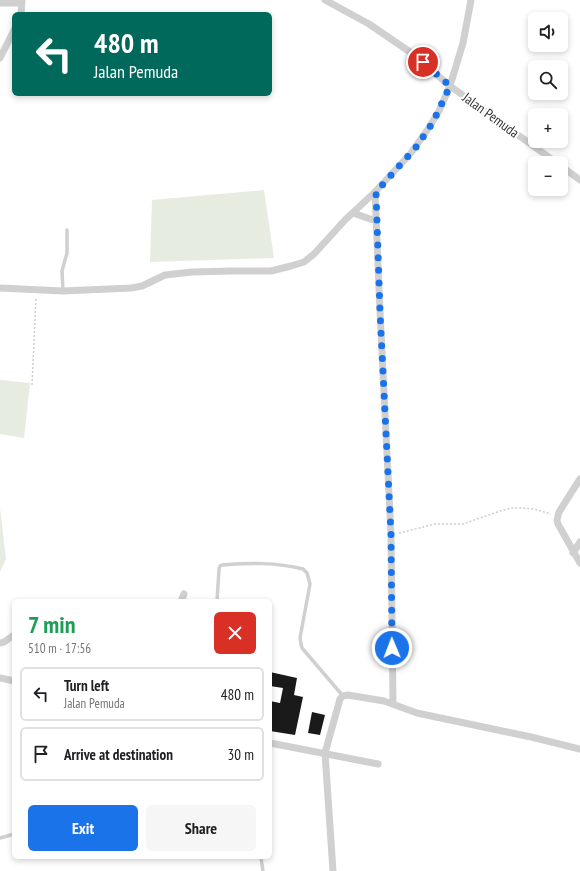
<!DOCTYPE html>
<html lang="en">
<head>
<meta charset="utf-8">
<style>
  :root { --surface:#fff; --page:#f6f6f6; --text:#202124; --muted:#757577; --line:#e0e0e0; --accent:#1a73e8 }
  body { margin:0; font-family:"PT Sans Narrow",sans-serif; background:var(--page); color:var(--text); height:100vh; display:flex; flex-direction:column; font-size:15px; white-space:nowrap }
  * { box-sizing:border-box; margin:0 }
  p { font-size:13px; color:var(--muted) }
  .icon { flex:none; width:22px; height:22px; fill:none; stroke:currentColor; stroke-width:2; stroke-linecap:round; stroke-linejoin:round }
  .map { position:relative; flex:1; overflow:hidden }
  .side { position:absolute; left:12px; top:599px; width:260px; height:260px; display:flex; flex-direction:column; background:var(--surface); border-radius:6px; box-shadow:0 2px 6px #0003 }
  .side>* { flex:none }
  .banner { position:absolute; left:12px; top:12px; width:260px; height:84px; border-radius:6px; box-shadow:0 2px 6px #0003; background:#00695c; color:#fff; overflow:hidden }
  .buttons { position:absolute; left:528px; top:12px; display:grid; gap:8px }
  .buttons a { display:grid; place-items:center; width:40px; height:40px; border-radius:6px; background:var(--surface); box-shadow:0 2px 6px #0003; font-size:20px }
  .pin { position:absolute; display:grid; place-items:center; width:34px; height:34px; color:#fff; margin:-17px; border:2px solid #fff; border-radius:50%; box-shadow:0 1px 4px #0007 }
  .me { position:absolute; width:44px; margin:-22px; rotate:359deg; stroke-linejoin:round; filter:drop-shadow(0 0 3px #0008) }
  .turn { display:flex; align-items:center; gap:14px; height:84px; padding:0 16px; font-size:18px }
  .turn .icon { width:52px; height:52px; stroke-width:2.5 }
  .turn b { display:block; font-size:28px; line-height:34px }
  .round { display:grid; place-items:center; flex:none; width:42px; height:42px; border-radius:6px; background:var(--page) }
  .headline { display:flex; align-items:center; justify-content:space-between; height:68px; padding:0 16px }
  h1 { font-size:24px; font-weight:700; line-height:30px; color:#1e9e55 }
  .action { display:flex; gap:8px; margin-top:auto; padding:8px 16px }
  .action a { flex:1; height:46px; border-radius:6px; background:var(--accent); color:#fff; font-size:16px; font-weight:700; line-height:46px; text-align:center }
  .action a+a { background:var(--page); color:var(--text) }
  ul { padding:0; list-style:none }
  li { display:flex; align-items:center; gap:12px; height:54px; margin:0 8px 6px; padding:0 8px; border:2px solid var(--line); border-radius:6px }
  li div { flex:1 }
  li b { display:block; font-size:15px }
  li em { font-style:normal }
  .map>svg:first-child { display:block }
  .green { fill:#e6ecdf }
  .building { fill:#1a1a1a }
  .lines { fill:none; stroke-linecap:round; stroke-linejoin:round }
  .path { stroke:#cdcdcd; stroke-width:1.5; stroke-dasharray:2 2; stroke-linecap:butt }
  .lane { stroke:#d0d0d0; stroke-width:3.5 }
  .street { stroke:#d0d0d0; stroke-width:7 }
  .route { stroke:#1a73e8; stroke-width:7; stroke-dasharray:0 12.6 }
  .labels { text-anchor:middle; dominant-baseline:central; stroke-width:4; stroke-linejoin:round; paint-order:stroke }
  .street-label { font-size:14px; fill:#333; stroke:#fff }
</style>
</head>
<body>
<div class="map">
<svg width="580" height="871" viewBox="0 0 580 871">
  <rect width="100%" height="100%" fill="#fff"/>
  <path class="green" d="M264 190 274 258 150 262 152 200Z
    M0 380 30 383 24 438 0 434Z
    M0 508 6 559 0 572Z"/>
  <path class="building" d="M270 672 297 678 294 695 303 697 295 735 270 731V701L280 703 283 688 270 686Z
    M312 712 325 715 320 735 308 733Z"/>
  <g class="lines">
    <path class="path" d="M32 385 36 297
      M399 533 435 524H463L500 511 511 508H523L534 509 551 514"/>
    <path class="lane" d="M63 291 62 271 67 253V230
      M217 601 219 569 220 566 222 565C250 563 275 562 303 569L307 573 310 584 300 638 301 644 302 648 343 696
      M0 838 14 834
      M261 858 263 871"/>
    <path class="street" d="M325 0 369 24 413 54 450 86 557 163
      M0 3H22
      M21 14 22 0
      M0 58 14 30
      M561 166 580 180
      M375 192 380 312 391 534 393 703
      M353 213 376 221
      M0 288 63 291 131 288 142 286 165 275 192 272 232 271H271L291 266 304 262 314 254 345 220 375 192 411 153 428 129 439 111 450 86 463 43 471 0
      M580 479 559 512 557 520 558 524 580 563
      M573 553 580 542
      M181 601 184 594
      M0 643 4 642 14 635
      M0 678 14 681
      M270 743 378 764
      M333 871 325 753 340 699 343 696 348 695 384 701 417 713 531 737 580 749"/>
  </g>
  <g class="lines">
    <path class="route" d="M392 648 391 534 380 312 376 192 417 146 433 122 450 86 423 62"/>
  </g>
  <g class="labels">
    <g class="street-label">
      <text transform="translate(491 115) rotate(36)">Jalan Pemuda</text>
    </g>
  </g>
</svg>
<div class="buttons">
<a><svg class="icon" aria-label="sound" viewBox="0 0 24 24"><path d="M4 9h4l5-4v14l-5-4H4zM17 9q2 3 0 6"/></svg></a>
<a><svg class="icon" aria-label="search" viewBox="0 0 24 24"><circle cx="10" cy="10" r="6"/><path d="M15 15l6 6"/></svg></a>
<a>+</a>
<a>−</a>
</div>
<div class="pin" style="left:423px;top:62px;background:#d93025"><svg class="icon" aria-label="arrive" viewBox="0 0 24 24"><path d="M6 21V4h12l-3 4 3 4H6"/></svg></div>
<svg class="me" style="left:392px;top:648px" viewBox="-20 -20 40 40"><circle r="17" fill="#1a73e8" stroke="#fff" stroke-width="3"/><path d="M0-11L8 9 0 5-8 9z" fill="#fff"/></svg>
<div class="banner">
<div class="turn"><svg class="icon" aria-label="left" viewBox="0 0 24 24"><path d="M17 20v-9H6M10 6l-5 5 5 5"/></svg><div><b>480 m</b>Jalan Pemuda</div></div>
</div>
<section class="side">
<div class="headline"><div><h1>7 min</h1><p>510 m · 17:56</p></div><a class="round" style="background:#d93025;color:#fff"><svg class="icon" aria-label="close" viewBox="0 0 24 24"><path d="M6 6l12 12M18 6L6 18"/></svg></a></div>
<ul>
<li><svg class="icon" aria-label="left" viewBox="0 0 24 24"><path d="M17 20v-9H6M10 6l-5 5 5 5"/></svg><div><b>Turn left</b><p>Jalan Pemuda</p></div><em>480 m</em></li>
<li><svg class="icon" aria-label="arrive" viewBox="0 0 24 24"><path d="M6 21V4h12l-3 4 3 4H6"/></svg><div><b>Arrive at destination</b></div><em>30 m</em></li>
</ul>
<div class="action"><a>Exit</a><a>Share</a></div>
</section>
</div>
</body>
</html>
